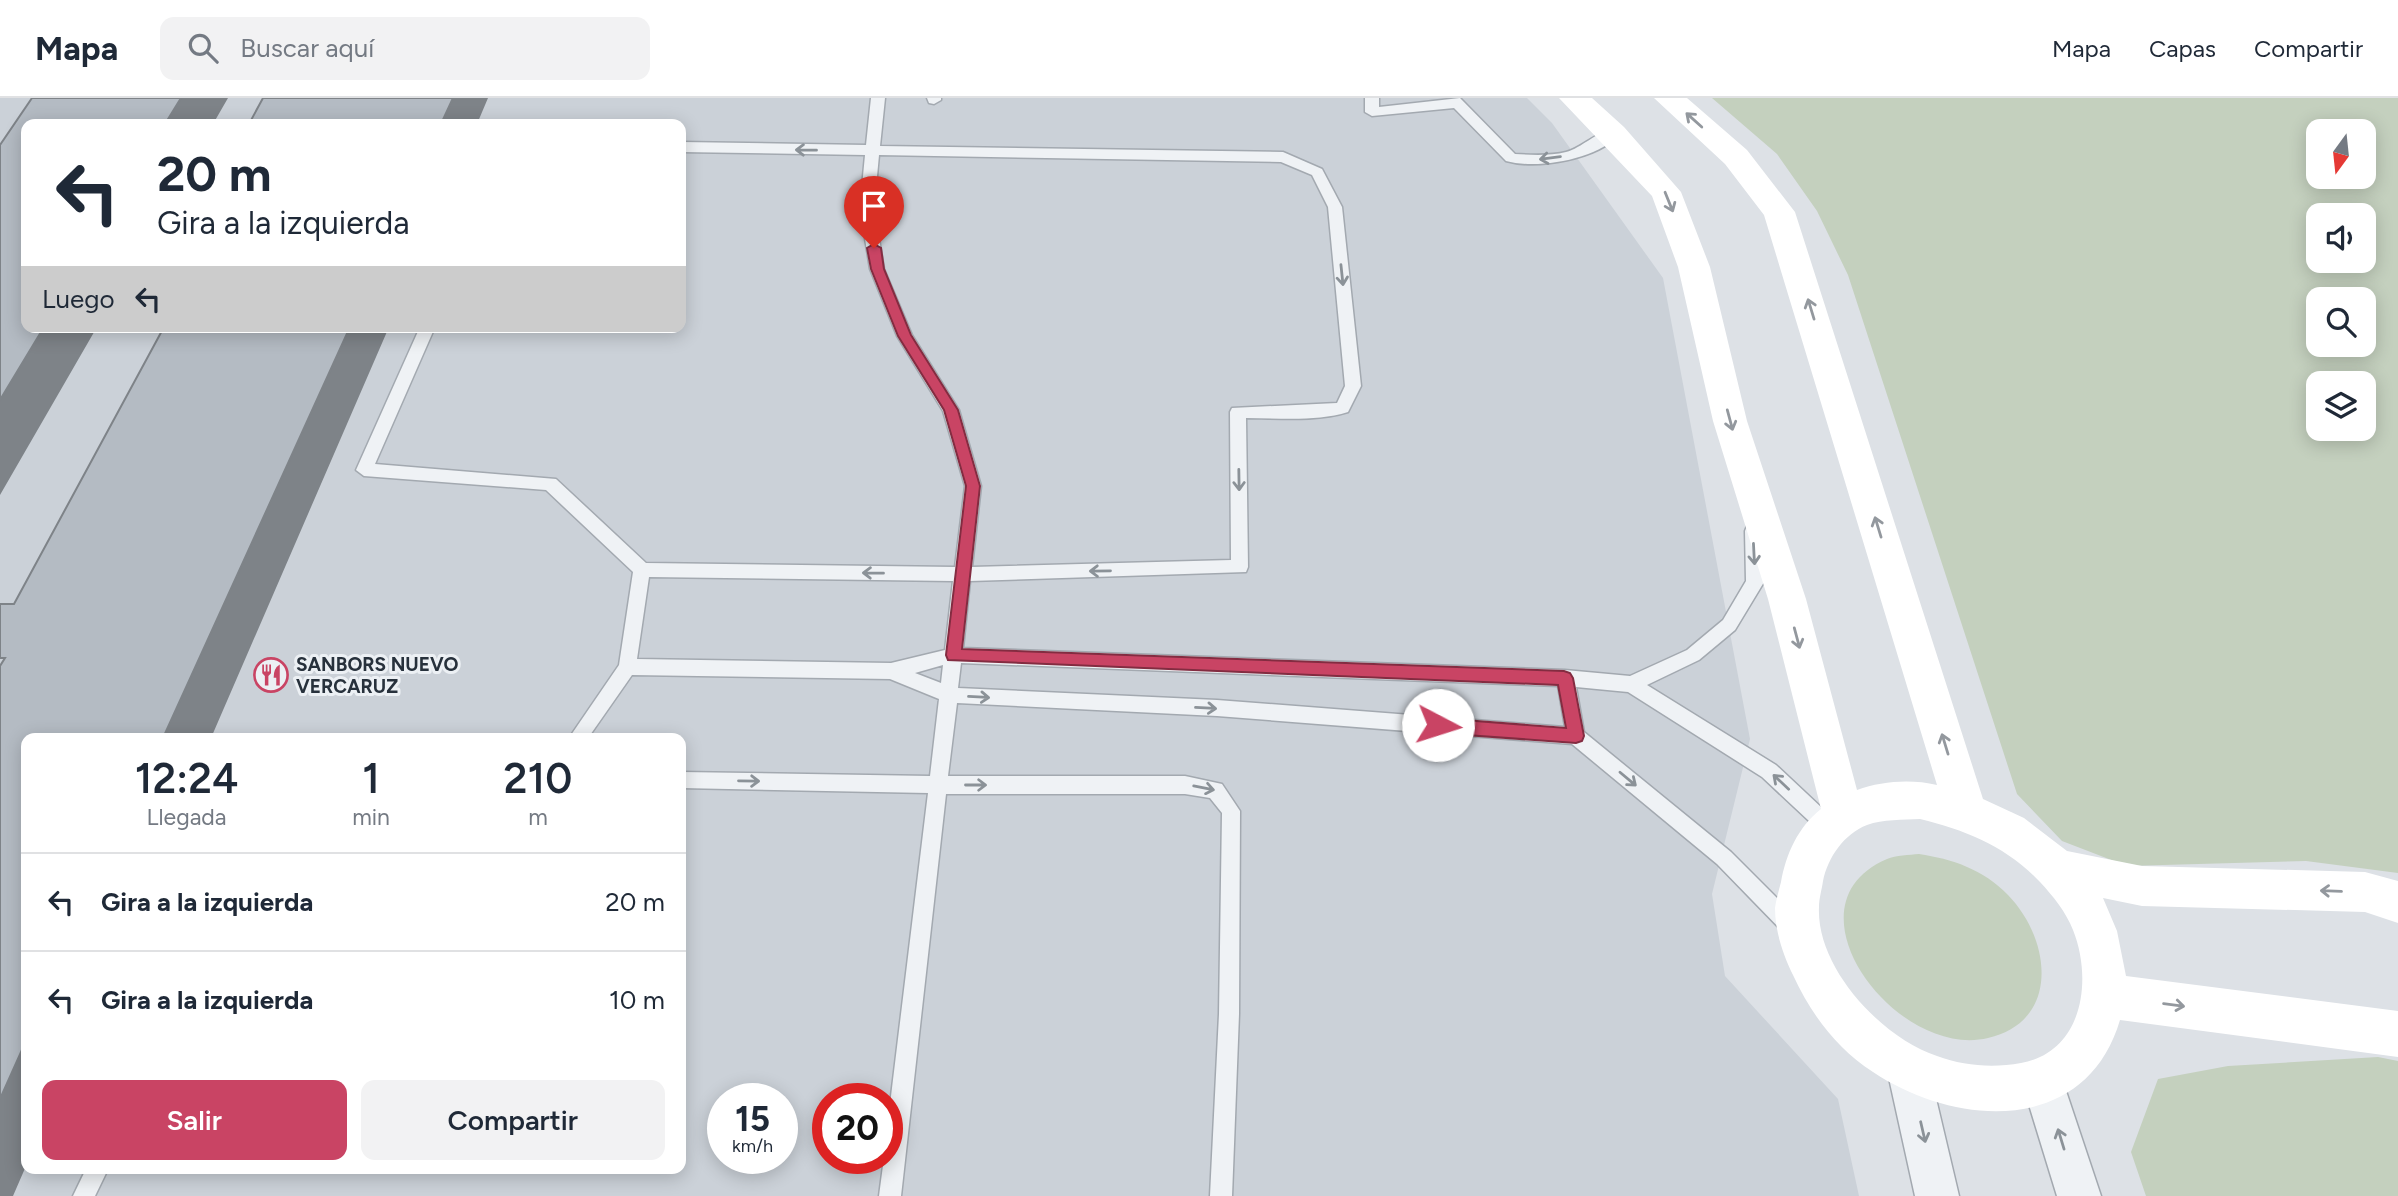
<!DOCTYPE html>
<html lang="es">
<head>
<meta charset="utf-8">
<style>
  :root { --surface:#fff; --page:#f2f2f3; --text:#1f2937; --muted:#747a83; --line:#e0e1e3; --accent:#c94464 }
  body { margin:0; font-family:Figtree,sans-serif; background:var(--page); color:var(--text); height:100vh; display:flex; flex-direction:column; font-size:26px; white-space:nowrap }
  * { box-sizing:border-box; margin:0 }
  p { font-size:23px; color:var(--muted) }
  .icon { flex:none; width:38px; height:38px; fill:none; stroke:currentColor; stroke-width:2; stroke-linecap:round; stroke-linejoin:round }
  .map { position:relative; flex:1; overflow:hidden }
  .details { position:absolute; left:21px; top:635px; width:665px; height:441px; display:flex; flex-direction:column; background:var(--surface); border-radius:14px; box-shadow:0 4px 18px #0003 }
  .details>* { flex:none }
  .hud { position:absolute; left:21px; top:21px; width:665px; height:214px; border-radius:14px; box-shadow:0 4px 18px #0003; background:#fff; color:var(--text); overflow:hidden }
  .needle { width:46px; rotate:195deg }
  .controls { position:absolute; left:2306px; top:21px; display:grid; gap:14px }
  .controls a { display:grid; place-items:center; width:70px; height:70px; border-radius:14px; background:var(--surface); box-shadow:0 4px 18px #0003; font-size:35px }
  .speed { position:absolute; left:707px; top:985px; display:flex; gap:14px; font-size:35px; font-weight:700; text-align:center }
  .speed>* { display:grid; place-content:center; width:91px; height:91px; border-radius:50%; background:var(--surface); box-shadow:0 4px 18px #0003; line-height:1 }
  .speed small { font-size:18px; font-weight:400 }
  .speed .limit { border:10px solid #d22; background:#fff; color:#111 }
  .pin { position:absolute; display:grid; place-items:center; width:60px; height:60px; color:#fff; margin:-72px -30px; border-radius:50% 50% 50% 0; rotate:-45deg; box-shadow:0 0 7px #0007 }
  .pin .icon { rotate:45deg }
  .me { position:absolute; width:77px; margin:-38px; rotate:95deg; stroke-linejoin:round; filter:drop-shadow(0 0 5px #0008) }
  .turn { display:flex; align-items:center; gap:24px; height:147px; padding:0 21px; font-size:32px }
  .turn .icon { width:91px; height:91px; stroke-width:2.5 }
  .turn b { display:block; font-size:49px; line-height:60px }
  .then { display:flex; align-items:center; height:66px; padding:0 21px; background:#0003; gap:14px; font-size:26px }
  .eta { display:flex; justify-content:space-evenly; align-items:center; height:119px; text-align:center }
  .eta b { font-size:42px; font-weight:600; line-height:49px }
  .action { display:flex; gap:14px; margin-top:auto; padding:14px 21px }
  .action a { flex:1; height:80px; border-radius:14px; background:var(--accent); color:#fff; font-size:28px; font-weight:600; line-height:80px; text-align:center }
  .action a+a { background:var(--page); color:var(--text) }
  ul { padding:0; list-style:none }
  li { display:flex; align-items:center; gap:21px; height:98px; padding:0 21px; border-top:2px solid var(--line) }
  li div { flex:1 }
  li b { display:block; font-size:26px }
  li em { font-style:normal }
  header { display:flex; align-items:center; gap:42px; box-sizing:border-box; height:98px; padding:0 35px; background:var(--surface); border-bottom:2px solid var(--line) }
  header strong { font-size:33px }
  nav { display:flex; gap:38px; margin-inline-start:auto; font-size:24px }
  .search { width:490px; height:63px; background:var(--page); display:flex; align-items:center; gap:18px; box-sizing:border-box; padding:0 24px; border-radius:14px; color:var(--muted); font-size:26px }
  .map>svg:first-child { display:block }
  .built { fill:#cbd1d8; fill-rule:evenodd }
  .green { fill:#c4d0be; fill-rule:evenodd }
  .lines { fill:none; stroke-linecap:round; stroke-linejoin:round }
  .service-casing { stroke:#a3a9b0; stroke-width:3 }
  .minor-casing { stroke:#a3a9b0; stroke-width:3 }
  .service { fill:#eff2f5; fill-rule:evenodd }
  .minor { fill:#eff2f5; fill-rule:evenodd }
  .secondary { fill:#fff; fill-rule:evenodd }
  .shaded-wall { fill:#7e8388 }
  .building { fill:#b4bbc3; stroke:#7e8388; stroke-width:2 }
  .oneway { stroke:#93989e }
  .oneway2 { stroke:#8b9298 }
  .route { fill:#c94464; stroke:#832c41; stroke-width:2 }
  .labels { text-anchor:middle; dominant-baseline:central; stroke-width:6; stroke-linejoin:round; paint-order:stroke }
  .poi-label { font-size:19px; font-weight:bold; fill:#27313c; stroke:#ecf0f4; text-anchor:start }
</style>
</head>
<body>
<header>
<strong>Mapa</strong>
<div class="search"><svg class="icon" aria-label="search" viewBox="0 0 24 24"><circle cx="10" cy="10" r="6"/><path d="M15 15l6 6"/></svg>Buscar aquí</div>
<nav><a>Mapa</a><a>Capas</a><a>Compartir</a></nav>
</header>
<div class="map">
<svg width="2398" height="1098" viewBox="0 0 2398 1098">
  <rect width="100%" height="100%" fill="#dde1e6"/>
  <path class="built" d="M0 0H1527L1552 25 1663 180 1750 641 1712 796 1725 878 1838 1001 1859 1098H0ZM26 26H681V229H26ZM26 640H681V1071H26ZM723 1001H782V1060H723ZM828 1001H887V1060H828Z"/>
  <path class="green" d="M1712 0H2398V775L2306 763 2127 768 2062 743 2017 696 1848 177 1817 113 1777 56ZM2319 33H2364V79H2319ZM2319 117H2364V163H2319ZM2319 201H2364V247H2319ZM2319 285H2364V331H2319Z
    M1919 756C1952 761 1983 771 2008 797 2051 841 2061 923 1988 940 1896 962 1779 807 1887 761 1896 757 1909 757 1919 756Z
    M2378 959 2398 963V1098H2146L2131 1054 2158 981 2228 968Z"/>
  <g class="lines">
    <g class="service-casing">
      <path id="service" d="M871 0H885L880 48 1283 54 1322 71 1342 109 1361 288 1348 314C1316 324 1279 320 1246 320L1248 469 1246 474 970 483 963 550 1565 572 1630 578 1687 552 1723 522 1746 483 1745 433 1747 428H1759L1764 484 1735 532 1699 562 1647 587 1776 667 1838 725 1840 731 1838 737 1831 740 1824 737 1762 679 1628 594 1576 589 1584 634 1731 754 1799 822 1802 829 1799 836 1792 839 1785 836 1717 766 1572 646 1217 618 957 605 948 678H1185L1222 686 1240 713 1239 916 1232 1098H1210L1219 916 1222 715 1210 700 1185 696H946L901 1098H879L884 1060H887V1031L928 695 681 690V674L930 678 939 601 890 581 632 577 588 640H569L619 567 633 474 546 392 364 378 356 372 420 229H435L375 366 556 381 646 465 955 469 965 388 943 313 897 238 870 171 860 110 865 57 681 54V44L866 47ZM879 57 1281 64 1312 77 1328 109 1345 288 1337 305 1232 310 1230 314 1231 462 972 469 981 388 959 312 912 237 884 171 874 110ZM649 479 953 483 945 552 891 565 637 561ZM961 565 1558 588 1565 629 1217 602 958 590ZM943 567 941 585 915 575Z
        M927 0H941V2L934 6 929 5Z
        M1365 0H1379V9L1460 0 1515 56C1531 57 1550 58 1566 54 1583 50 1600 29 1618 33L1620 36C1598 61 1538 72 1506 63L1454 10 1372 18 1365 14Z
        M86 1071H108L95 1098H73Z"/>
    </g>
    <g class="minor-casing">
      <path id="minor" d="M1908 950 1923 956 1929 971 1959 1098H1915L1887 971 1893 956Z
        M2043 963 2058 969 2101 1098H2057L2022 984 2028 969Z"/>
    </g>
    <use href="#service" class="service"/>
    <use href="#minor" class="minor"/>
    <path class="secondary" d="M1559 0H1592L1624 29 1681 94 1710 169 1747 323 1806 501 1857 692C1882 683 1911 681 1937 687L1764 117 1725 66 1654 0H1687L1747 52 1795 114 1983 701 2024 720 2067 753 2142 768 2365 774 2398 783V825L2365 814 2142 808 2103 800 2117 833 2126 878 2398 913V959L2120 922C2086 1037 1957 1030 1873 974 1836 950 1811 916 1793 877 1783 857 1775 833 1775 810 1776 802 1779 792 1781 784 1786 756 1798 729 1821 711L1768 501 1713 323 1678 169 1652 98ZM1920 721C1966 732 2007 749 2040 784 2053 798 2066 814 2073 832 2093 882 2083 954 2021 965 1993 970 1964 968 1937 958 1882 940 1816 870 1819 809 1819 800 1822 791 1823 783 1828 759 1844 736 1867 727 1883 721 1903 722 1920 721Z"/>
  </g>
  <path class="shaded-wall" d="M181 0H228L213 26H165Z
    M453 0H488L477 26H441Z
    M44 229H97L0 397V302Z
    M350 229H389L211 640H163Z
    M26 943V1068L13 1098H0V1001Z"/>
  <path class="building" d="M32 0H181L165 26H26V229H44L0 302V47Z
    M263 0H453L441 26H249Z
    M164 229H350L163 640H26V943L0 1001V568L5 560H0V506H14Z"/>
  <defs><path id="oneway-shaft" d="M-6 0H5M1.5-3L5.5 0L1.5 3" fill="none" stroke-width="1.6" stroke-linecap="round" stroke-linejoin="round" transform="scale(1.75)"/></defs>
  <g class="oneway">
    <use href="#oneway-shaft" transform="translate(1694 22) rotate(-138)"/>
    <use href="#oneway-shaft" transform="translate(1669 104) rotate(68)"/>
    <use href="#oneway-shaft" transform="translate(1811 211) rotate(-107)"/>
    <use href="#oneway-shaft" transform="translate(1730 322) rotate(75)"/>
    <use href="#oneway-shaft" transform="translate(1878 429) rotate(-107)"/>
    <use href="#oneway-shaft" transform="translate(1797 540) rotate(75)"/>
    <use href="#oneway-shaft" transform="translate(1945 646) rotate(-107)"/>
    <use href="#oneway-shaft" transform="translate(2331 793) rotate(-178)"/>
    <use href="#oneway-shaft" transform="translate(2174 907) rotate(7)"/>
  </g>
  <g class="oneway2">
    <use href="#oneway-shaft" transform="translate(806 52) rotate(-179)"/>
    <use href="#oneway-shaft" transform="translate(1550 60) rotate(173)"/>
    <use href="#oneway-shaft" transform="translate(1342 177) rotate(84)"/>
    <use href="#oneway-shaft" transform="translate(1239 382) rotate(89)"/>
    <use href="#oneway-shaft" transform="translate(1754 456) rotate(87)"/>
    <use href="#oneway-shaft" transform="translate(1100 473) rotate(179)"/>
    <use href="#oneway-shaft" transform="translate(873 475) rotate(-179)"/>
    <use href="#oneway-shaft" transform="translate(979 599) rotate(3)"/>
    <use href="#oneway-shaft" transform="translate(1206 610) rotate(3)"/>
    <use href="#oneway-shaft" transform="translate(1628 681) rotate(40)"/>
    <use href="#oneway-shaft" transform="translate(749 683) rotate(1)"/>
    <use href="#oneway-shaft" transform="translate(1781 684) rotate(-137)"/>
    <use href="#oneway-shaft" transform="translate(976 687)"/>
    <use href="#oneway-shaft" transform="translate(1204 690) rotate(11)"/>
    <use href="#oneway-shaft" transform="translate(1923 1034) rotate(77)"/>
    <use href="#oneway-shaft" transform="translate(2061 1041) rotate(-107)"/>
  </g>
  <path class="route" d="M874 146 881 150 884 171 911 237 958 312 980 388 962 551 1564 573 1570 575 1573 580 1584 638 1582 643 1576 645 1438 635 1432 632 1429 627 1432 622 1438 620 1566 630 1558 587 948 562 946 557 966 388 944 312 898 238 871 171 867 150Z"/>
  <defs>
    <g id="restaurant-ring" transform="scale(1.75)"><circle r="9.5" fill="#ecf0f4" stroke="#c94464" stroke-width="1.5"/><path d="M-5-6h1v4h1v-4h1v4h1v-4h1v5L-1.5 .5V6h-2V.5L-5-1ZM5-6V6H3V1.5H1.5Q1.5-4 5-6Z" fill="#c94464"/></g>
  </defs>
  <g fill-rule="evenodd">
    <use href="#restaurant-ring" x="271" y="577"/>
  </g>
  <g class="labels">
    <g class="poi-label">
      <text x="296" y="566">SANBORS NUEVO<tspan x="296" dy="22">VERCARUZ</tspan></text>
    </g>
  </g>
</svg>
<div class="controls">
<a><svg class="needle" viewBox="-14 -14 28 28"><path d="M0-13l5 13h-10z" fill="#e53935"/><path d="M0 13l5-13h-10z" fill="#747a83"/></svg></a>
<a><svg class="icon" aria-label="sound" viewBox="0 0 24 24"><path d="M4 9h4l5-4v14l-5-4H4zM17 9q2 3 0 6"/></svg></a>
<a><svg class="icon" aria-label="search" viewBox="0 0 24 24"><circle cx="10" cy="10" r="6"/><path d="M15 15l6 6"/></svg></a>
<a><svg class="icon" aria-label="layers" viewBox="0 0 24 24"><path d="M12 4l9 5-9 5-9-5zM3 14l9 5 9-5"/></svg></a>
</div>
<div class="speed"><div>15<small>km/h</small></div><div class="limit">20</div></div>
<div class="pin" style="left:874px;top:150px;background:#d93025"><svg class="icon" aria-label="arrive" viewBox="0 0 24 24"><path d="M6 21V4h12l-3 4 3 4H6"/></svg></div>
<svg class="me" style="left:1438px;top:627px" viewBox="-20 -20 40 40"><circle r="19" fill="#fff"/><path d="M0-13L10 11 0 6-10 11z" fill="#c94464"/></svg>
<div class="hud">
<div class="turn"><svg class="icon" aria-label="left" viewBox="0 0 24 24"><path d="M17 20v-9H6M10 6l-5 5 5 5"/></svg><div><b>20 m</b>Gira a la izquierda</div></div>
<div class="then">Luego<svg class="icon" aria-label="left" viewBox="0 0 24 24"><path d="M17 20v-9H6M10 6l-5 5 5 5"/></svg></div>
</div>
<section class="details">
<div class="eta">
<div><b>12:24</b><p>Llegada</p></div>
<div><b>1</b><p>min</p></div>
<div><b>210</b><p>m</p></div>
</div>
<ul>
<li><svg class="icon" aria-label="left" viewBox="0 0 24 24"><path d="M17 20v-9H6M10 6l-5 5 5 5"/></svg><div><b>Gira a la izquierda</b></div><em>20 m</em></li>
<li><svg class="icon" aria-label="left" viewBox="0 0 24 24"><path d="M17 20v-9H6M10 6l-5 5 5 5"/></svg><div><b>Gira a la izquierda</b></div><em>10 m</em></li>
</ul>
<div class="action"><a>Salir</a><a>Compartir</a></div>
</section>
</div>
</body>
</html>
